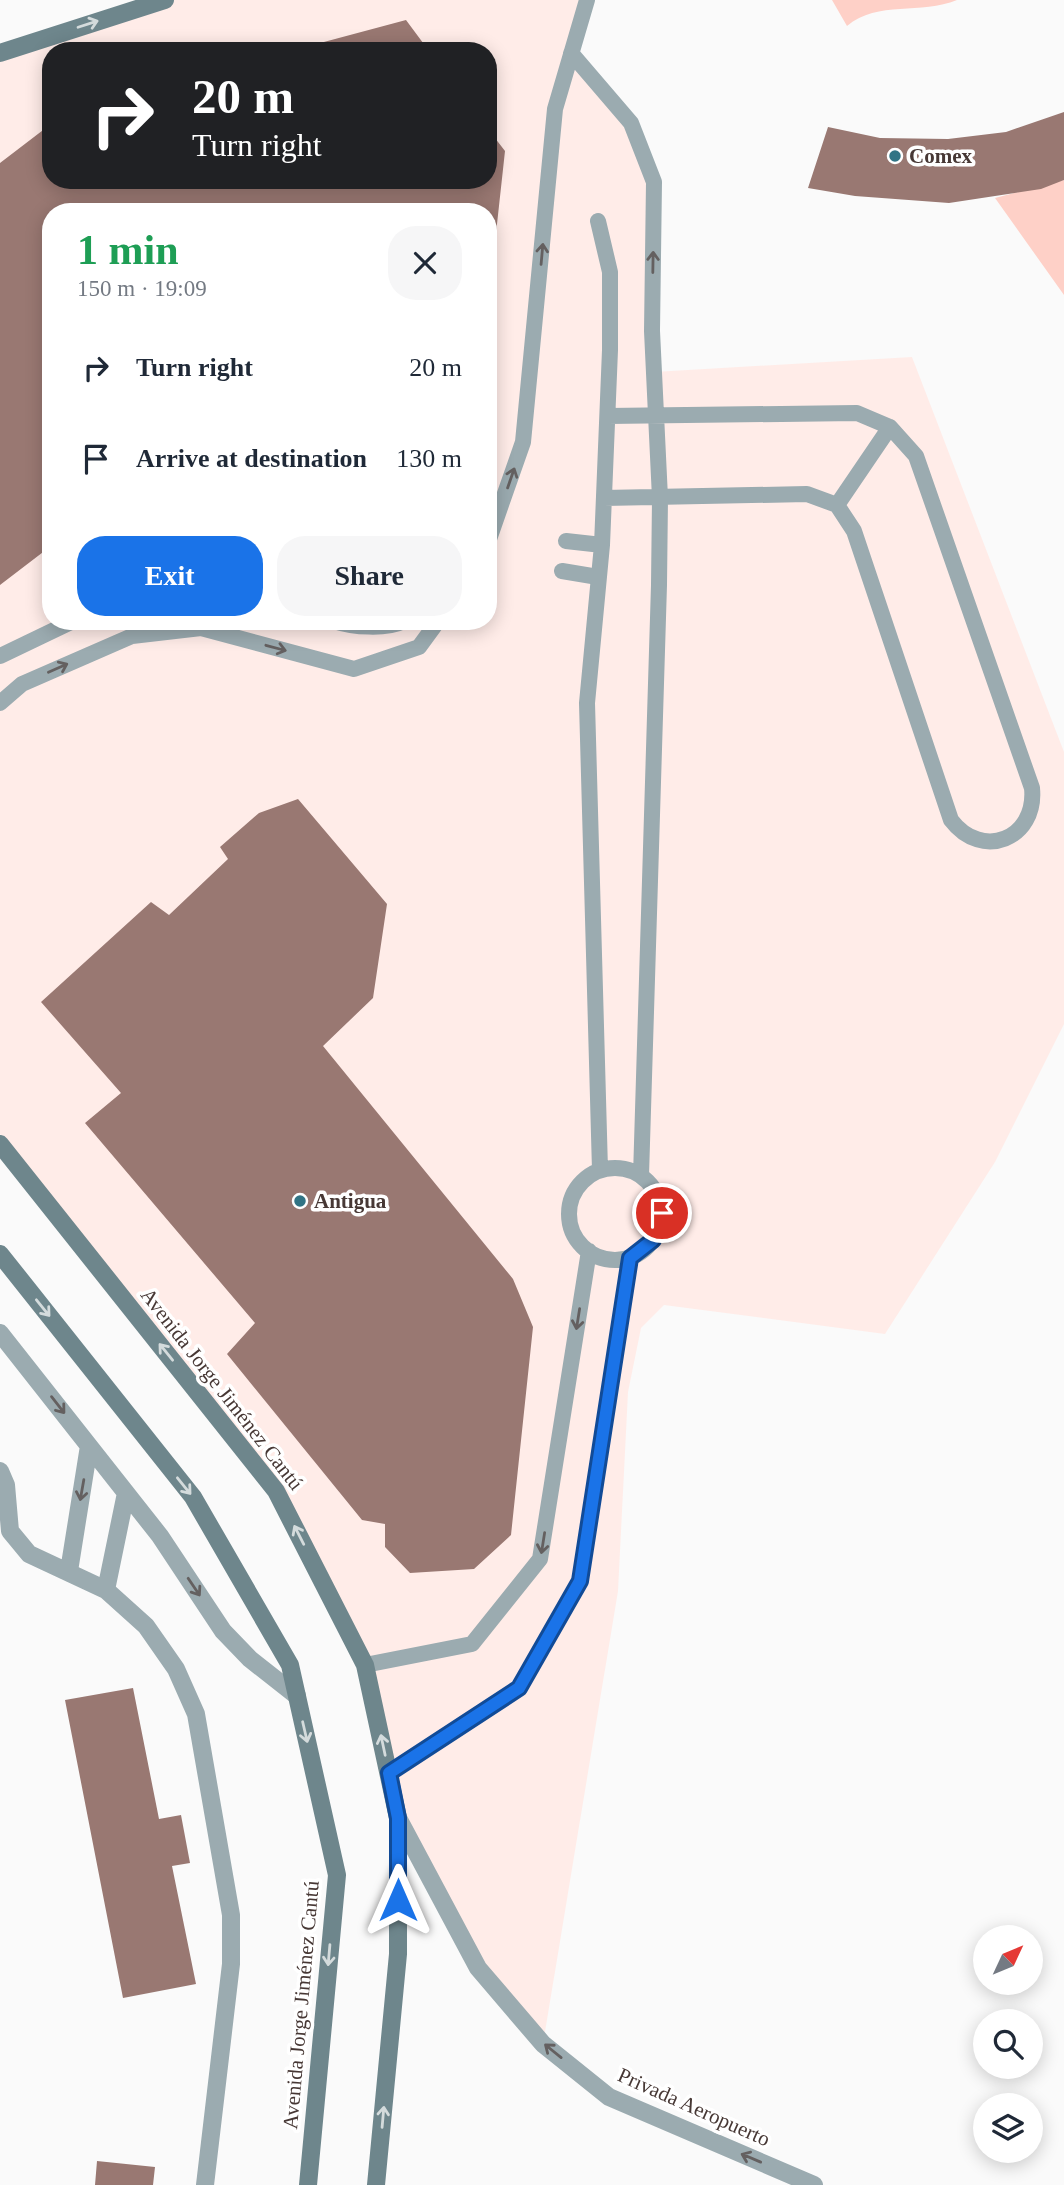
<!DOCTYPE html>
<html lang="en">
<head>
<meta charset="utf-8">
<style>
  :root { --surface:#fff; --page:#f6f6f7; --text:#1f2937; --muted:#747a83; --accent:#1a73e8 }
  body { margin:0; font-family:"Times New Roman",serif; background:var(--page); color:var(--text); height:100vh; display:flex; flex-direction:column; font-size:26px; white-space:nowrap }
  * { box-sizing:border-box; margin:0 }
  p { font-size:23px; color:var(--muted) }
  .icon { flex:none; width:38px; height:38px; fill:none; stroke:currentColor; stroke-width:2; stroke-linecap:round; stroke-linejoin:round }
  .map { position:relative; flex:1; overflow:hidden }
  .panel { position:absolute; left:42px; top:203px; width:455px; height:427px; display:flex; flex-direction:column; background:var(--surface); border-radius:28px; box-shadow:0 4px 18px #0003 }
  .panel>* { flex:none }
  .banner { position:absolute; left:42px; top:42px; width:455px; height:147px; border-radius:28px; box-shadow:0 4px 18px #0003; background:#202124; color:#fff; overflow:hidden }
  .needle { width:46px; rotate:46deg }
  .controls { position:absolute; left:973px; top:1925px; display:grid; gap:14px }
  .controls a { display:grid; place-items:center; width:70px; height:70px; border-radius:50%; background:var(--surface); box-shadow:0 4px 18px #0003; font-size:35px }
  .pin { position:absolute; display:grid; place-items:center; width:60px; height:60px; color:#fff; margin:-30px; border:4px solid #fff; border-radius:50%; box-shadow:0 2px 7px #0007 }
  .me { position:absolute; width:77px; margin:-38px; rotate:0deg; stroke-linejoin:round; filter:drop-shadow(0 0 5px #0008) }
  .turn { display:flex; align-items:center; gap:24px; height:147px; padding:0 35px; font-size:32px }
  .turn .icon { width:91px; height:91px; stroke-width:2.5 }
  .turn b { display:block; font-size:49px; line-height:60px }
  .round { display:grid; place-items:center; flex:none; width:74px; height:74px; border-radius:28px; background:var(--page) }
  .headline { display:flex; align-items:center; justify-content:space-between; height:119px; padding:0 35px }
  h1 { font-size:42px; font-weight:800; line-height:52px; color:#1e9e55 }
  .cta { display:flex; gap:14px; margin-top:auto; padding:14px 35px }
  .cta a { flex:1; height:80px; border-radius:28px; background:var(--accent); color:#fff; font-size:28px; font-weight:800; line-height:80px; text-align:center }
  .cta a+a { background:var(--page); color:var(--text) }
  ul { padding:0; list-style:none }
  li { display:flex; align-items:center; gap:21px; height:91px; padding:0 35px }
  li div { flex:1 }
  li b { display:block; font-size:26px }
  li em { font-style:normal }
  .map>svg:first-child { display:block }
  .built { fill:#ffece8; fill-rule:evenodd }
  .green { fill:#fed0c7 }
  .building { fill:#997872 }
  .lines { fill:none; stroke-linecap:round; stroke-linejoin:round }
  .service { stroke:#9babb0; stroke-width:16 }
  .minor { stroke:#9babb0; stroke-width:18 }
  .tertiary { stroke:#9babb0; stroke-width:18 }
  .secondary { stroke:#6e868c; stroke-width:18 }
  .oneway { stroke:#d4dbdc }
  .oneway2 { stroke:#646060 }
  .route-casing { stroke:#114b97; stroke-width:18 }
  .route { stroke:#1a73e8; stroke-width:12 }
  .poi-dot { fill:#317485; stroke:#fff; stroke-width:2.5 }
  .labels { text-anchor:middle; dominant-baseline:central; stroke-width:7; stroke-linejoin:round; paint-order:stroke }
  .poi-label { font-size:21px; font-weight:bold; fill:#473835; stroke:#fff; text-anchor:start }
  .street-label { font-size:21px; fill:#473835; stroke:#fff }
</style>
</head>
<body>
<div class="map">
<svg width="1064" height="2185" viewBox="0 0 1064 2185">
  <rect width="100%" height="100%" fill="#fafafa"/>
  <path class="built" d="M165 0H587L571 53 631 123 654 182V372L912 357 1064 752V1024L995 1162 885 1334 664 1305 641 1328 628 1392 618 1591 543 2044 478 1968 398 1818 365 1665 276 1491 22 1171 0 1134V53ZM51 51H488V180H51ZM51 212H488V621H51Z"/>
  <path class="green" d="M832 0H957C921 15 878 0 847 26Z
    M1064 180V295L995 198Z"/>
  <path class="building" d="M406 20 429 51H294V50Z
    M1064 112V180L1041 189 949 203 855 196 808 188 828 127 880 138 948 139 1006 132Z
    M51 124V180H488V129L505 151 490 288 488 212H51V546L0 585V163Z
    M298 799 387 904 373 998 323 1046 513 1279 533 1327 511 1535 474 1569 410 1573 385 1547V1524L362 1520 227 1354 255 1323 85 1123 121 1093 41 1002 151 902 169 915 228 859 220 847 259 813Z
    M133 1688 159 1819 181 1815 190 1863 172 1866 196 1984 123 1998 65 1700Z
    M97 2161 155 2167 153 2185H95Z"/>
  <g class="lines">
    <path class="service" d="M571 53 631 123 654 182 652 331 660 498 659 585 641 1176
      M598 221 610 272V350L602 545 587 703 600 1170
      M604 498 807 494 837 505 854 531 951 820C982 861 1037 839 1032 788L916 456 890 427 857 413 608 416
      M837 505 890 427
      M566 541 602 545
      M488 542 523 442 555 109 587 0
      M562 571 598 577
      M334 621C353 627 385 630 404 621
      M0 656 73 621
      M0 703 22 684 132 636 201 628 354 669 419 647 438 621
      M569 1214a46 46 0 1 1 92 0a46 46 0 1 1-92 0Z
      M365 1665 472 1644 540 1559 589 1251
      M389 1773 519 1688 580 1581 630 1258"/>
    <path class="minor" d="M0 1333 160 1536 223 1631 250 1659 297 1696
      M0 1471 6 1485 10 1531 29 1554 106 1590 146 1626 176 1669 196 1714 231 1915V1964L205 2185
      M69 1571 89 1446
      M106 1590 126 1493"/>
    <path class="tertiary" d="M398 1818 478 1968 543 2044 609 2097 814 2185"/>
    <path class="secondary" d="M0 53 165 0
      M0 1144 276 1491 365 1665 398 1818V1954L376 2185
      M0 1254 193 1497 290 1665 337 1875 308 2185"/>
  </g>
  <defs><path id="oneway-shaft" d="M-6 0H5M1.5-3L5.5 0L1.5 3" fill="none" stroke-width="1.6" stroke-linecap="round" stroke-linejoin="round" transform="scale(1.75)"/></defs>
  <g class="oneway">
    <use href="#oneway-shaft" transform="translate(88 24) rotate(-18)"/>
    <use href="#oneway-shaft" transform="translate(43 1308) rotate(51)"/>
    <use href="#oneway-shaft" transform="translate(166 1352) rotate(-129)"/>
    <use href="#oneway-shaft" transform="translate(184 1486) rotate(51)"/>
    <use href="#oneway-shaft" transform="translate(299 1535) rotate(-117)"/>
    <use href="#oneway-shaft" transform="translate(305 1732) rotate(77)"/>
    <use href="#oneway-shaft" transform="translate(383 1745) rotate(-102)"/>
    <use href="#oneway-shaft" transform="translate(329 1955) rotate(95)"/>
    <use href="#oneway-shaft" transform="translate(383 2117) rotate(-85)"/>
  </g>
  <g class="oneway2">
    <use href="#oneway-shaft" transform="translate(542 254) rotate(-85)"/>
    <use href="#oneway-shaft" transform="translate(653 262) rotate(-89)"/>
    <use href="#oneway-shaft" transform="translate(511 478) rotate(-71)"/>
    <use href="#oneway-shaft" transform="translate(276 648) rotate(15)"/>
    <use href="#oneway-shaft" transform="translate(58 668) rotate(-24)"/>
    <use href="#oneway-shaft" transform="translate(578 1319) rotate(99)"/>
    <use href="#oneway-shaft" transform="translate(58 1405) rotate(52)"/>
    <use href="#oneway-shaft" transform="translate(82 1490) rotate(100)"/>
    <use href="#oneway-shaft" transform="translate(543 1543) rotate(99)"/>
    <use href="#oneway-shaft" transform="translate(194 1587) rotate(56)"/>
    <use href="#oneway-shaft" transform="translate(553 2051) rotate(-141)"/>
    <use href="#oneway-shaft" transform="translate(751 2158) rotate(-157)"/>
  </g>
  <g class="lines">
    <g class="route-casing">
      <path id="route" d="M398 1900V1818L389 1773 519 1688 580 1581 630 1258 653 1240 662 1213"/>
    </g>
    <use href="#route" class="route"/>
  </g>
  <g class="poi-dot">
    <circle cx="895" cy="156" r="7"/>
    <circle cx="300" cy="1201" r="7"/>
  </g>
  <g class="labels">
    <g class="poi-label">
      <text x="909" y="156">Comex</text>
      <text x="314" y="1201">Antigua</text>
    </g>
    <g class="street-label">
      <text transform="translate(222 1389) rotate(52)">Avenida Jorge Jiménez Cantú</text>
      <text transform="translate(301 2005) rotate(-85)">Avenida Jorge Jiménez Cantú</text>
      <text transform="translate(694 2107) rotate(24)">Privada Aeropuerto</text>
    </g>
  </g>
</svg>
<div class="controls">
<a><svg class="needle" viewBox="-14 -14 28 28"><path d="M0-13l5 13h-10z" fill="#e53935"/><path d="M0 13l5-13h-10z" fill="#747a83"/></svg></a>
<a><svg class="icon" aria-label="search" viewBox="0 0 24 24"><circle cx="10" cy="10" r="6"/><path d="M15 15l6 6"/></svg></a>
<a><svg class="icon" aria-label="layers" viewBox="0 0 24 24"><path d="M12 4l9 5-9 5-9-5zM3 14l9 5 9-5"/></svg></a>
</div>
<div class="pin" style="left:662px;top:1213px;background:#d93025"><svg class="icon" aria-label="arrive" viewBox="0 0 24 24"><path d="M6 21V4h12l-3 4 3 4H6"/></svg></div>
<svg class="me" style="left:398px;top:1900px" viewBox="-20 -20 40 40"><path d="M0-17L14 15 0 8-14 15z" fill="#1a73e8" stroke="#fff" stroke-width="4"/></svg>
<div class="banner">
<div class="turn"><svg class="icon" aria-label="right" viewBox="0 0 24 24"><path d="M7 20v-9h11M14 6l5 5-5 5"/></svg><div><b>20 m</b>Turn right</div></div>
</div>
<section class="panel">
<div class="headline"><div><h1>1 min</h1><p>150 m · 19:09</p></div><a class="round"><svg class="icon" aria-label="close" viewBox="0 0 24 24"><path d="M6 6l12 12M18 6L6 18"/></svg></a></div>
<ul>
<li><svg class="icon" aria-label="right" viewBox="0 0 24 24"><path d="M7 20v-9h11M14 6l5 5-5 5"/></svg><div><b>Turn right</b></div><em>20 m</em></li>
<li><svg class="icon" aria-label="arrive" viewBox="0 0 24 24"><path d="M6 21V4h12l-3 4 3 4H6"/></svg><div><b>Arrive at destination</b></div><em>130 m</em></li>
</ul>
<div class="cta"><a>Exit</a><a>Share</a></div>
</section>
</div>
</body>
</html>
